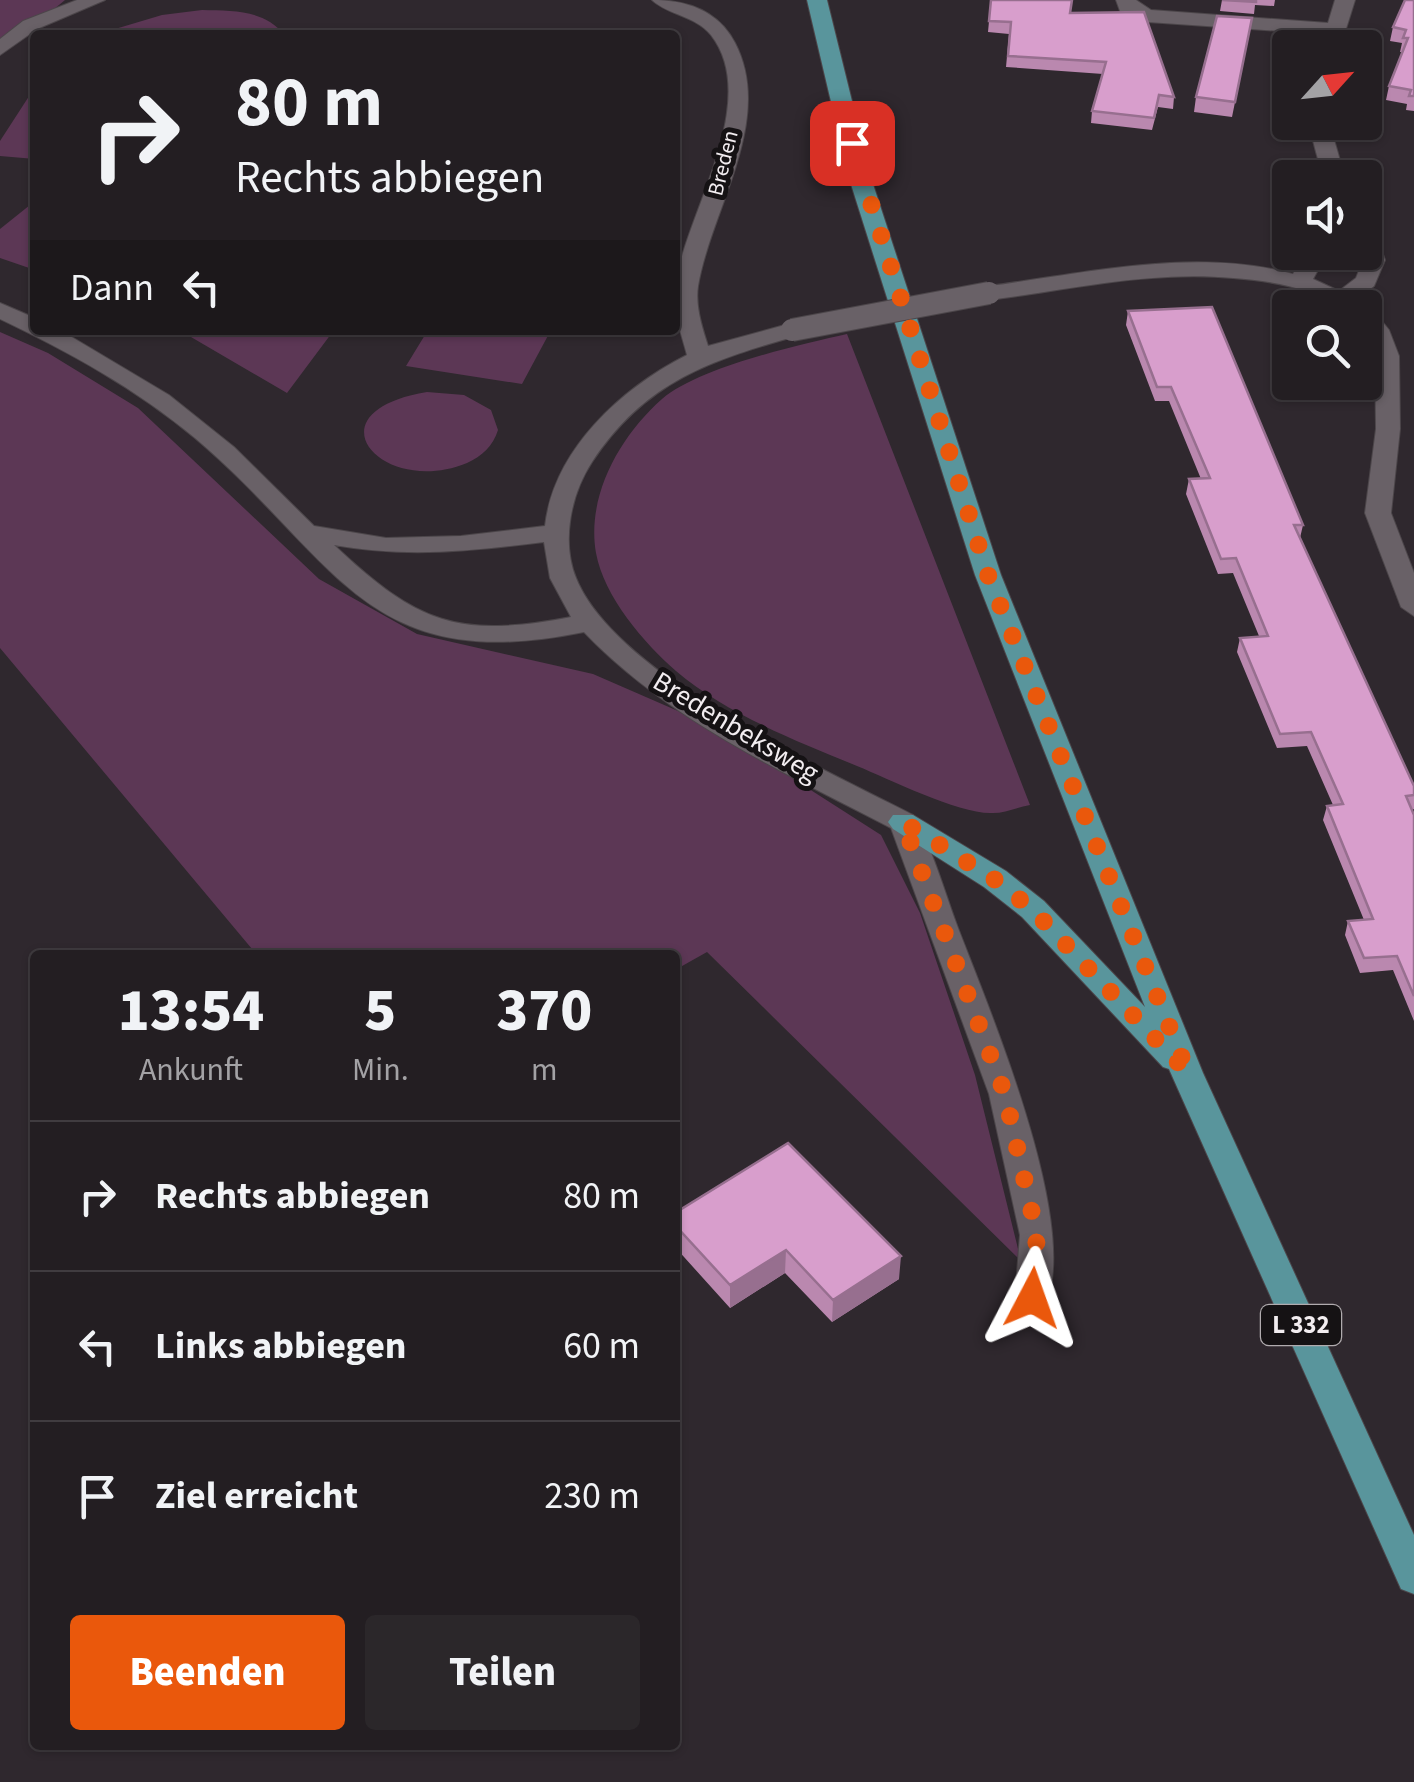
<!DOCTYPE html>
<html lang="de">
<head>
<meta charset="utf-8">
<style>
  :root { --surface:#231e22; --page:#2b272a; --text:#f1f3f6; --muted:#a3a2a5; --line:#403c40; --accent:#ea580c }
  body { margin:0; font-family:"Source Sans 3",sans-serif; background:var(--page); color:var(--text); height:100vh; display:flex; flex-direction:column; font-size:38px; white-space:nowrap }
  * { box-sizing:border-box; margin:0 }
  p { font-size:32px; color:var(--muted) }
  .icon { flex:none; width:55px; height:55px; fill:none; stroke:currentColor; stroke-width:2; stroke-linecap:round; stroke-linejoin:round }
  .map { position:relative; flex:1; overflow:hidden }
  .side { position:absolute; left:30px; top:950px; width:650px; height:800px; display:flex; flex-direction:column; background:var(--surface); border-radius:10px; box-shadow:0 2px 8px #0004,0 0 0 2px var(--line) }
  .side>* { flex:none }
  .guide { position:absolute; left:30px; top:30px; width:650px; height:305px; border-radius:10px; box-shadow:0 2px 8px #0004,0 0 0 2px var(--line); background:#231e22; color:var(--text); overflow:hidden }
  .needle { width:65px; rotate:63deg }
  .buttons { position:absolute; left:1272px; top:30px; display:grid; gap:20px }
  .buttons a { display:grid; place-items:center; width:110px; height:110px; border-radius:10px; background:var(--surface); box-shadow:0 2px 8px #0004,0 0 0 2px var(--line); font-size:50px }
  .pin { position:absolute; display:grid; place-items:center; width:85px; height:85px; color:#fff; margin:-42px; border-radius:20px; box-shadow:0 5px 15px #0006 }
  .me { position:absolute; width:110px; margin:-55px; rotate:4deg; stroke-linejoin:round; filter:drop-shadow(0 0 8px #0008) }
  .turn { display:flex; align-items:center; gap:35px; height:210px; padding:0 40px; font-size:45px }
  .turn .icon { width:130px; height:130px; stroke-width:2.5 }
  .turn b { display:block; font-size:70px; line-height:85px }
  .then { display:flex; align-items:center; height:95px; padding:0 40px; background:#0003; gap:20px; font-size:38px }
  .eta { display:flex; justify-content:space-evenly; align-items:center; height:170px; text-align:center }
  .eta b { font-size:60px; font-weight:800; line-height:70px }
  .action { display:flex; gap:20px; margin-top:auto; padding:20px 40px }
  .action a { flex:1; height:115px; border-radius:10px; background:var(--accent); color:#fff; font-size:40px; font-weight:800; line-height:115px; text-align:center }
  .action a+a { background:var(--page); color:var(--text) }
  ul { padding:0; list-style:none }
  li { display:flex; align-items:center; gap:30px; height:150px; padding:0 40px; border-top:2px solid var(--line) }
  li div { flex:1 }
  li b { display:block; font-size:38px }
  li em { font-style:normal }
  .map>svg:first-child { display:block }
  .green { fill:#5c3755 }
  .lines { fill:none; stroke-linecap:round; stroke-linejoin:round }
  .minor-casing { stroke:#4c464a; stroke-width:2 }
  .major-casing { stroke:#4c464a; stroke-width:2 }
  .minor { fill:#696167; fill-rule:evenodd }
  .major { fill:#59959c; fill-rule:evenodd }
  .minor-bridge-casing { stroke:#4c464a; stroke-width:24; stroke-linecap:butt }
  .minor-bridge { stroke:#696167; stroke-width:22 }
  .wall { fill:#ba88af }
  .shaded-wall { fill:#976f8f }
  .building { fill:#d89ecc; stroke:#976f8f; stroke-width:2.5 }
  .route { stroke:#ea580c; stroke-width:18; stroke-dasharray:0 32.4 }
  .labels { text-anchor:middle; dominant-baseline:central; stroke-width:10; stroke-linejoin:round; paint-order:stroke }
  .far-street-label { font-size:22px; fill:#f2edf0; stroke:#151214 }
  .shield { fill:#151214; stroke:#b0abae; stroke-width:2.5 }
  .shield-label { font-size:25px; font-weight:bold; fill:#f2edf0 }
  .street-label { font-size:28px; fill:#f2edf0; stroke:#151214 }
</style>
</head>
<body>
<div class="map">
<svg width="1414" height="1782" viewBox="0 0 1414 1782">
  <rect width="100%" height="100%" fill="#2f282e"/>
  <path class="green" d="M0 0H65L0 54Z
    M202 10C233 11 263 9 285 35H95L162 15Z
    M35 87V159L0 156V141Z
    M35 201V270L0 258V229Z
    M179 330H334L287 393Z
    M428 330H551L522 384 406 366Z
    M0 332 48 353 138 408 319 579 417 634 593 674 678 711 756 755 881 835 920 913 975 1075 1021 1261 707 952 675 970V955H257L0 648Z
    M847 334 1030 805C1018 807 1005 813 993 813 961 815 889 779 857 766 797 741 726 714 676 671 644 643 604 597 596 553 586 496 620 436 662 399 700 367 798 345 847 334Z
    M427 392 464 395 491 410 498 430C493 446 482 456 467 463 382 498 306 412 427 392Z"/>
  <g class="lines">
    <g class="minor-casing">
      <path id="minor" d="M77 0H105L37 29 0 55V39L23 21Z
        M652 0C686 0 718 10 735 43 775 120 711 209 698 286 695 306 702 327 708 346L792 323 804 330 800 335C712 360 646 380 592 462 571 494 561 541 576 578 615 675 822 768 913 815 933 849 944 891 958 928 989 1009 1083 1230 1044 1308L1032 1313 1020 1308 1015 1298 1020 1235 989 1094 891 828C785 773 668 720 584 632 364 677 339 560 195 438 135 388 69 352 0 319V303L35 318V330H60L169 395 234 447 314 526 386 538 461 536 545 526C554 449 622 388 687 355 681 332 672 310 675 287 684 216 763 102 711 35 696 16 668 15 652 0ZM544 542 550 578 571 617C457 639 417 623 334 545 407 558 471 551 544 542Z
        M1116 0H1136L1151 10 1328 23 1335 0H1355L1340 48H1320L1324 34 1148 22 1120 11Z
        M1308 122H1329L1345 178H1323Z
        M1365 228 1376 235 1385 260 1374 286 1356 300 1373 310 1389 330 1399 356 1400 429 1391 513 1414 573V616L1401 607 1365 513 1376 429 1375 356 1365 330V308C1334 308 1335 303 1308 292 1284 283 1258 280 1233 278 1152 270 1068 290 989 300L978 293 989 286C1087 273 1196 247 1293 274L1305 252H1328L1313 279 1339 291 1356 278 1363 260 1360 252H1365Z"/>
    </g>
    <g class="major-casing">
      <path id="major" d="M807 0H827L871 178 1001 575 1203 1073 1414 1535V1594L1401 1589 1169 1069 1163 1067 1022 917 984 887 893 829 888 822 893 815H913L1006 871 1044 901 1145 1007 975 575 849 178Z"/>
    </g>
    <use href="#minor" class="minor"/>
    <use href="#major" class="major"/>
    <g class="minor-bridge-casing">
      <path id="minor-bridge" d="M792 330 989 293"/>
    </g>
    <use href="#minor-bridge" class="minor-bridge"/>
  </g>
  <path class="wall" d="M991 0 1071 13 1174 97 1173 109 1158 107 1152 130 1091 123 1092 111 1103 74 1006 67 1009 34 988 32Z
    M1222 0H1275L1274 6 1255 5 1254 14 1220 11Z
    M1414 0V111L1406 110 1407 104 1386 100 1389 86 1403 52H1400L1402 43 1390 41 1393 27Z
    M1252 18 1232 117 1194 112 1196 97Z
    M1128 311 1303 525 1300 538 1414 786V809L1412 810 1414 815V1021L1393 970 1360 973 1345 935 1348 921 1364 920 1323 820 1327 806 1333 805 1307 746 1277 748 1237 652 1240 638 1259 636 1233 573 1218 574 1186 494 1189 479H1201L1169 401H1155L1126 325Z
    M675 1213 899 1279 832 1322 785 1273 730 1308 675 1247Z"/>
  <path class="shaded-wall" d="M786 1250 785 1273 730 1308V1285Z
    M901 1256 899 1279 832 1322 833 1300Z"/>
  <path class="building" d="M991 0H1072L1070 13 1144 12 1174 97 1159 95 1154 118 1092 111 1106 62 1008 56 1011 22 989 21Z
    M1222 0H1256V2Z
    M1405 0H1414V96H1409L1411 90 1389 86 1408 38H1403L1406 30 1393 27Z
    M1217 16 1252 18 1235 102 1196 97Z
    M1212 307 1303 525H1294L1414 786V795L1406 796 1414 815V996L1397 956 1364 958 1348 921 1373 919 1327 806 1343 804 1311 732 1280 734 1240 638 1268 636 1236 558 1221 559 1189 479 1210 478 1171 387H1157L1128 311Z
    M788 1143 901 1256 833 1300 786 1250 730 1285 675 1225V1213Z"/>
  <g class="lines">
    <path class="route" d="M852 143 988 575 1188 1073 1032 909 994 879 903 822 1005 1094 1037 1235 1032 1298"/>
  </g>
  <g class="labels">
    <g class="far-street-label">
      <text transform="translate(723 163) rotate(-76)">Breden</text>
    </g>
    <rect class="shield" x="1261" y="1305" width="80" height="40" rx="8"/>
    <g class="shield-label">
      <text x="1301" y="1325">L 332</text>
    </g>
    <g class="street-label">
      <text transform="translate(736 727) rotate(31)">Bredenbeksweg</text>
    </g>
  </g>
</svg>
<div class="buttons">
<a><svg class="needle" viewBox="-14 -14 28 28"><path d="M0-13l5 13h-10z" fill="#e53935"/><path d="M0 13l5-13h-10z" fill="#a3a2a5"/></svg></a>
<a><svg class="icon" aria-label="sound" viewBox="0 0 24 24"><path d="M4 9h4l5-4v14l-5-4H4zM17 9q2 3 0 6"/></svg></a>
<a><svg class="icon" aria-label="search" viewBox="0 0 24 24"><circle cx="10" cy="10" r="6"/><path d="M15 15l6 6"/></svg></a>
</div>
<div class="pin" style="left:852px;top:143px;background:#d93025"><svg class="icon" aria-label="arrive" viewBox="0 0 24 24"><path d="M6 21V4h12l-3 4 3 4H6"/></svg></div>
<svg class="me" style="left:1032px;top:1298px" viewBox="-20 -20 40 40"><path d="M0-17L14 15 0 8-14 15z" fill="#ea580c" stroke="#fff" stroke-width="4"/></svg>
<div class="guide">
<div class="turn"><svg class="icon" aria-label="right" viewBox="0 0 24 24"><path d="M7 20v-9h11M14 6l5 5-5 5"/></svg><div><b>80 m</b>Rechts abbiegen</div></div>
<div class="then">Dann<svg class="icon" aria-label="left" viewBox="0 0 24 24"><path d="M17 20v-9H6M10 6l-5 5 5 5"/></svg></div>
</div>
<section class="side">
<div class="eta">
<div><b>13:54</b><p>Ankunft</p></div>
<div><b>5</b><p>Min.</p></div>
<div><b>370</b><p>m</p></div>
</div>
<ul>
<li><svg class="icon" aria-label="right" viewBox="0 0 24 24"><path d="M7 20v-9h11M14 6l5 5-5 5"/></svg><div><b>Rechts abbiegen</b></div><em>80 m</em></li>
<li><svg class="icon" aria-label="left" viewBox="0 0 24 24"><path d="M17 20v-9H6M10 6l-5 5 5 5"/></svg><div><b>Links abbiegen</b></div><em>60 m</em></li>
<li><svg class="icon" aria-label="arrive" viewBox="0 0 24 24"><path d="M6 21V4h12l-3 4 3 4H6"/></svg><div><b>Ziel erreicht</b></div><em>230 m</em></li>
</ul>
<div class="action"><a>Beenden</a><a>Teilen</a></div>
</section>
</div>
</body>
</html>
